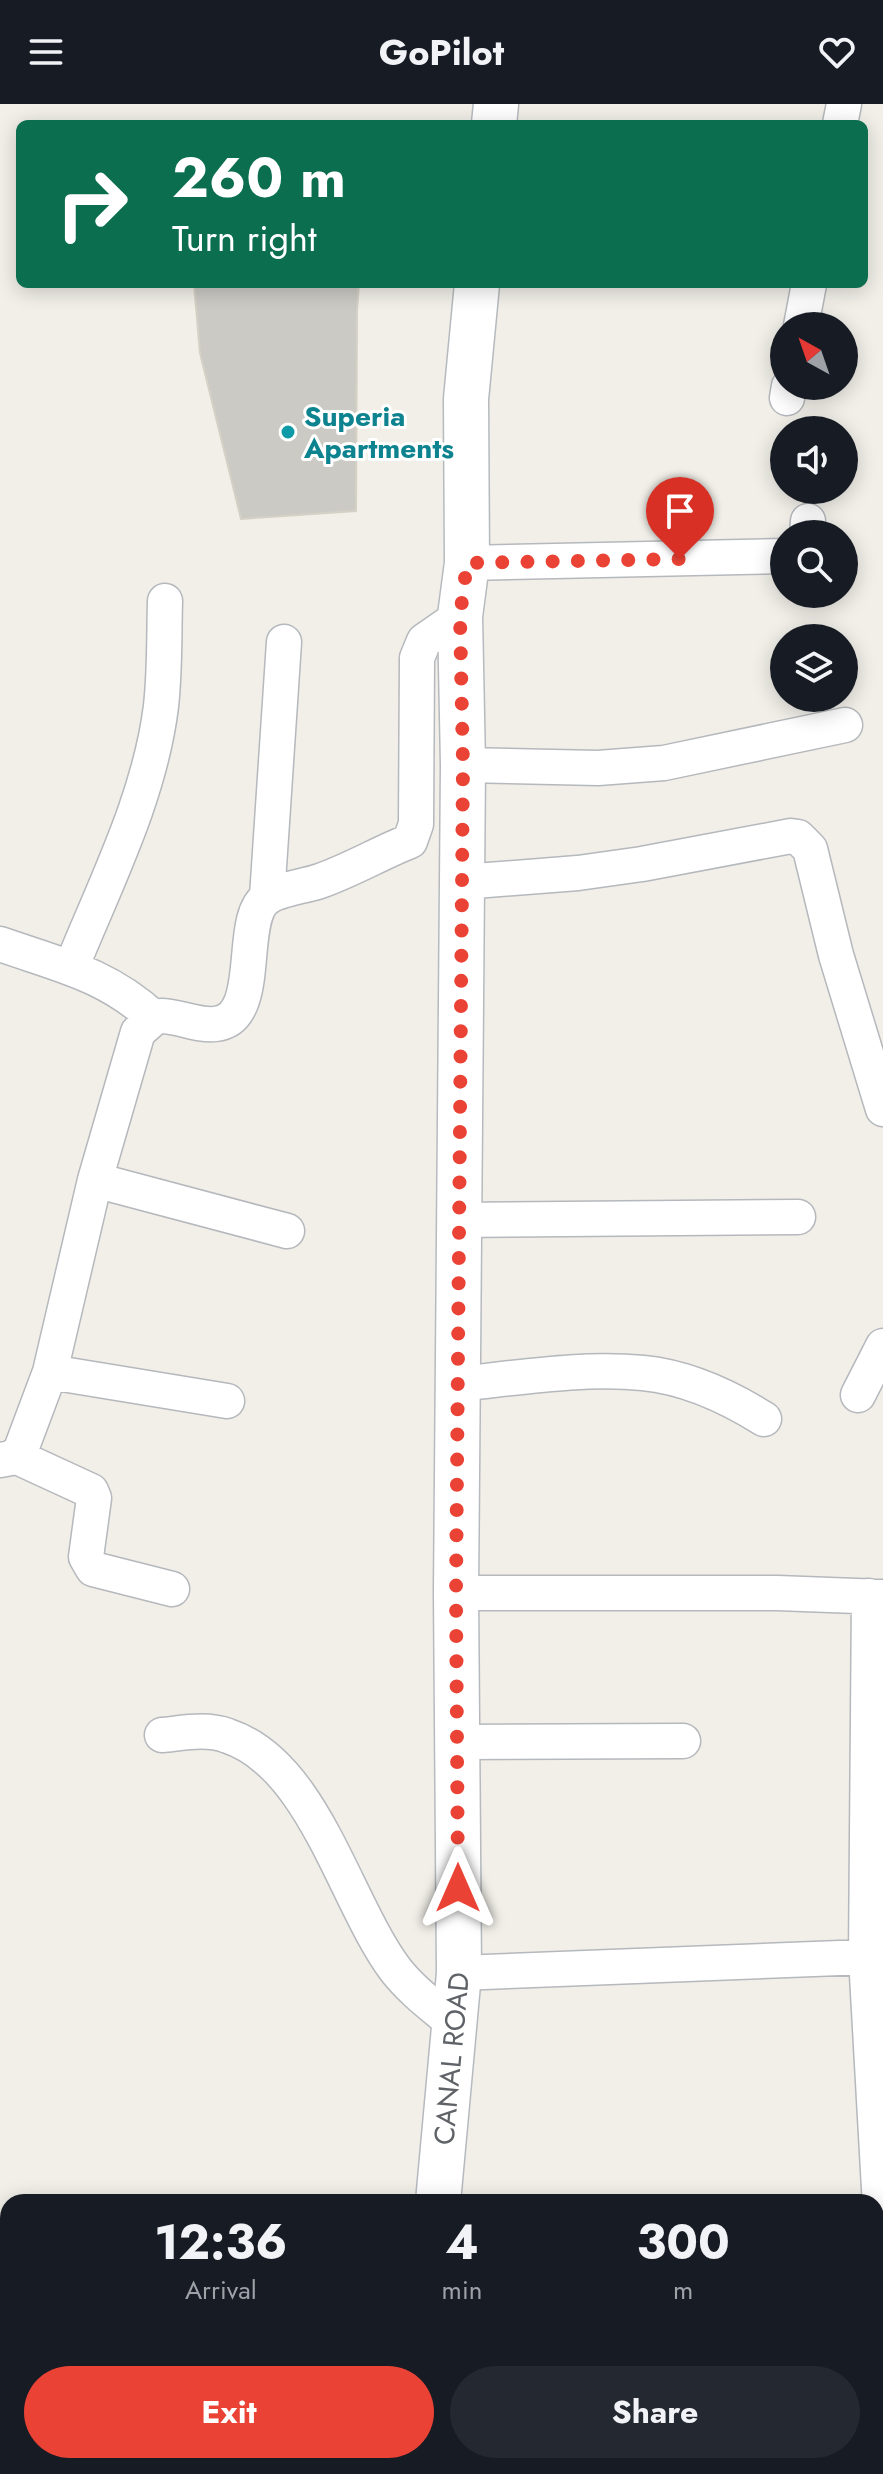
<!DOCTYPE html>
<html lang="en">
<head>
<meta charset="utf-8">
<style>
  :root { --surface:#171b24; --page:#242831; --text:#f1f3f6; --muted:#9ea1a6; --accent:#ea4335 }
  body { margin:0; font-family:Jost,sans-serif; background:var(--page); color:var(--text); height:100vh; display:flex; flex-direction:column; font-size:30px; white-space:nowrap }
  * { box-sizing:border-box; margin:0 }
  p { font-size:26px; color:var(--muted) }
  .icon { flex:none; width:44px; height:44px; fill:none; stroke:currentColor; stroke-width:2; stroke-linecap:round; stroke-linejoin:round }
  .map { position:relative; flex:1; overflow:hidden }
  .side { position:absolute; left:0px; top:2090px; width:884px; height:280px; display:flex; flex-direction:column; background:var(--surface); border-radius:24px 24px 0 0; box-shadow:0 4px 20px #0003 }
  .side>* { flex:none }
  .guide { position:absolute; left:16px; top:16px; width:852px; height:168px; border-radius:12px; box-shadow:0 4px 20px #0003; background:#0b6e4f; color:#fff; overflow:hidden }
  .needle { width:52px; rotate:320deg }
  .buttons { position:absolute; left:770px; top:208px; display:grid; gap:16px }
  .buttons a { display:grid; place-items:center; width:88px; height:88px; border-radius:50%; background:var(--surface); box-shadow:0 4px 20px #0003; font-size:40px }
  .pin { position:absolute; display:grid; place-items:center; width:68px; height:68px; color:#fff; margin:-82px -34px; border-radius:50% 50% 50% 0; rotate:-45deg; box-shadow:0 0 8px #0007 }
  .pin .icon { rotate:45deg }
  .me { position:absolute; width:88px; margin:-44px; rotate:0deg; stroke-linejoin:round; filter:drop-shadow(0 0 6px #0008) }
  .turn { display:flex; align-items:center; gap:28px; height:168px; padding:0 24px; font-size:36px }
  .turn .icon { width:104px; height:104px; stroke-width:2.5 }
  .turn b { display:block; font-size:56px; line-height:68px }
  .eta { display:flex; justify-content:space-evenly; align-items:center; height:136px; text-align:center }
  .eta b { font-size:48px; font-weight:700; line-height:56px }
  .button { display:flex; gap:16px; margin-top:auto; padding:16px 24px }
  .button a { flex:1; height:92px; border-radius:48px; background:var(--accent); color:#fff; font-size:32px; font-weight:700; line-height:92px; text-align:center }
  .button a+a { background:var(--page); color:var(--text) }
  header { display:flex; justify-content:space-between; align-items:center; height:104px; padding:0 24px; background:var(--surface); font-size:36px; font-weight:700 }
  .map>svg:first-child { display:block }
  .building { fill:#cccac5; stroke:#d6d1c6; stroke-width:2 }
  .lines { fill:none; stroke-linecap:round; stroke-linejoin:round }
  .street-casing { stroke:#b5b8bc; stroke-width:37 }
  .secondary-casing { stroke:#b6babf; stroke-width:47 }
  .street { stroke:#fff; stroke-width:34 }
  .secondary { stroke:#fff; stroke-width:44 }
  .route { stroke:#ea4335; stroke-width:14; stroke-dasharray:0 25.2 }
  .culture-dot { fill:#0f9aa8; stroke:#fff; stroke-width:3 }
  .labels { text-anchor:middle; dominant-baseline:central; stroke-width:6; stroke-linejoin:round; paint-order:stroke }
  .culture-label { font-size:28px; font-weight:bold; fill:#0d838f; stroke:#fff; text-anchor:start }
  .street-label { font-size:28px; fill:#5f6368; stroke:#fff }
</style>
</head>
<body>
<header><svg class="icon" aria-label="menu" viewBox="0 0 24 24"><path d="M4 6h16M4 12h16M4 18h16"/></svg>GoPilot<svg class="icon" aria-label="heart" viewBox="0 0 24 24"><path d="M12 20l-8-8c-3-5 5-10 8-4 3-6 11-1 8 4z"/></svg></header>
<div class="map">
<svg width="883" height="2370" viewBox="0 0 883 2370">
  <rect width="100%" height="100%" fill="#f1efe8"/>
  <path class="building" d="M194 180H359L357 206 356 407 241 415 200 249Z"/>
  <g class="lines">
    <g class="street-casing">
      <path id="street" d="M840 20 844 0
        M801 222 809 180
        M787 294 789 282
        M807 430 808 417
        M467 459 784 452
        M463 661 598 664 664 659 845 621
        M462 778 578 769 642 760 791 732 798 733 810 745 836 851 883 1005
        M267 793 284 538
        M0 840C60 861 106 870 154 914
        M71 864C105 780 150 693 161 602 165 567 164 531 165 497
        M95 1076 287 1127
        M458 1116 798 1113
        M50 1268 227 1297
        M458 1280C518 1274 582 1263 643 1269 685 1273 729 1293 764 1315
        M858 1291 883 1242
        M15 1352 91 1387 94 1394 86 1453 93 1465 172 1485
        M0 1356 11 1354 20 1348 50 1268 95 1076 138 928 154 914 161 912C179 912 198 922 215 920 266 915 235 813 268 793 280 785 306 782 320 777 351 766 380 749 410 737L416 720 417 554 424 537 460 512
        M456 1489H777L883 1493
        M162 1631C183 1629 207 1624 228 1632 314 1661 344 1796 395 1865 411 1886 433 1902 453 1919
        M457 1638 683 1637
        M866 1853 883 2156
        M459 1869 866 1853 869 1492"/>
    </g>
    <g class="secondary-casing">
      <g id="secondary">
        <path d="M494 20 496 0"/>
        <path id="s1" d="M438 2098 459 1869 456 1489 463 661 460 512 467 459 466 295 477 180"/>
        <path d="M422 2370V2362"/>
      </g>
    </g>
    <use href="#street" class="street"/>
    <use href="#secondary" class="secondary"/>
  </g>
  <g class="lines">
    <path class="route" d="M458 1784 456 1489 463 661 460 512 467 459 680 455"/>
  </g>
  <circle class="culture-dot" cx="288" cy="328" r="8"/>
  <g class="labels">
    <g class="culture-label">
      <text x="304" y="312">Superia<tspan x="304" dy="32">Apartments</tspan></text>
    </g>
    <g class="street-label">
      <text stroke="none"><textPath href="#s1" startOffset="144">CANAL ROAD</textPath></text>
    </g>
  </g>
</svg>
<div class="buttons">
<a><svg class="needle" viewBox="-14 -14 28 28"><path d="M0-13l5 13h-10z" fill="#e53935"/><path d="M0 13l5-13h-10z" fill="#9ea1a6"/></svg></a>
<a><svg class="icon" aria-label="sound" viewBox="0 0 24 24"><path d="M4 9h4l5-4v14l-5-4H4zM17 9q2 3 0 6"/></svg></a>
<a><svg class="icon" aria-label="search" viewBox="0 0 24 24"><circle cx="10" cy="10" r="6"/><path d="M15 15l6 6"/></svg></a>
<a><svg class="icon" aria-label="layers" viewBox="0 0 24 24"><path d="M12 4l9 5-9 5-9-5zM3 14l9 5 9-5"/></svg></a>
</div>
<div class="pin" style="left:680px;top:455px;background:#d93025"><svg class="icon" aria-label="arrive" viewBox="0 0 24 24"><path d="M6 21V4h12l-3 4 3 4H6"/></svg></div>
<svg class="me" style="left:458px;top:1784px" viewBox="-20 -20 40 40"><path d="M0-17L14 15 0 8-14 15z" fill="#ea4335" stroke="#fff" stroke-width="4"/></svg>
<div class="guide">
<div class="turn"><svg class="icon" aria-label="right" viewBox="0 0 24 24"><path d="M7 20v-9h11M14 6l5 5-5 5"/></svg><div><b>260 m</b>Turn right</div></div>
</div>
<section class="side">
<div class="eta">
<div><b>12:36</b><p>Arrival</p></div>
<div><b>4</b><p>min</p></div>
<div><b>300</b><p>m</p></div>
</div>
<div class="button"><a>Exit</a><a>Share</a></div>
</section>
</div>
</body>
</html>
